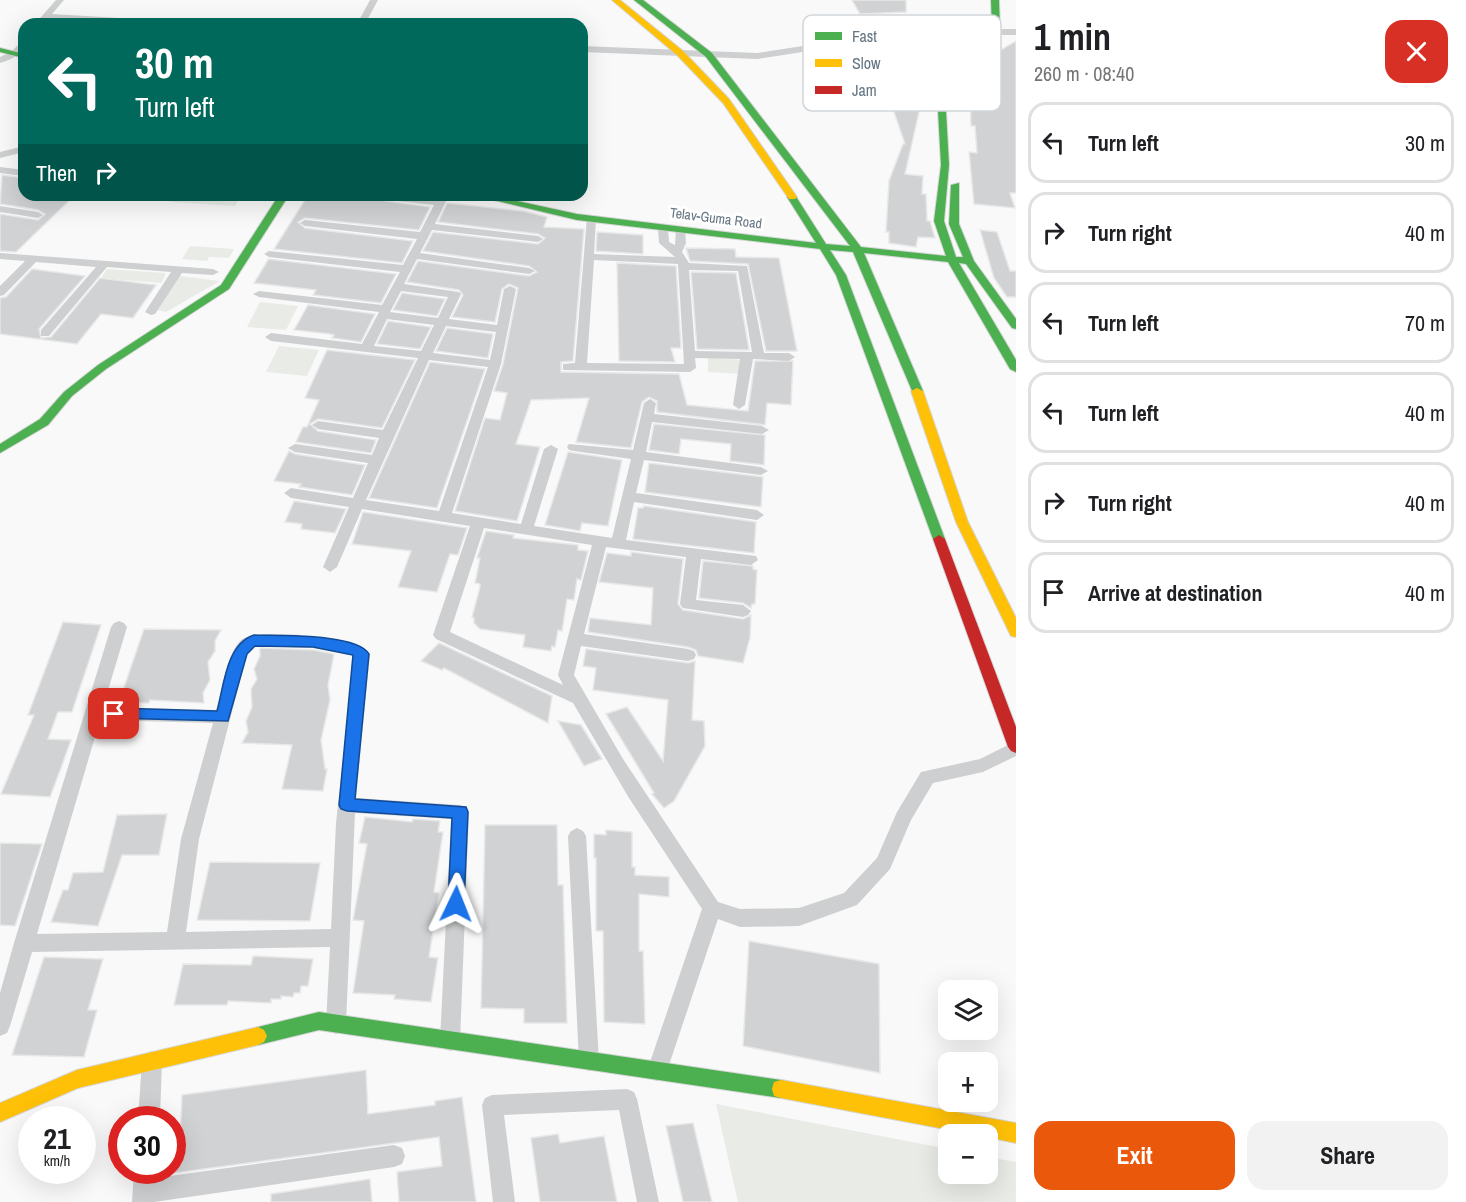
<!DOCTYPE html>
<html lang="en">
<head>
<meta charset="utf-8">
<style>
  :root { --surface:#fff; --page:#f2f2f2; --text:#202124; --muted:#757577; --line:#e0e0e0; --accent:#ea580c }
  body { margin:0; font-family:"Archivo Narrow",sans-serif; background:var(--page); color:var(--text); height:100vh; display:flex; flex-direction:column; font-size:22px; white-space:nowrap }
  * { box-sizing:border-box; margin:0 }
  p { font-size:20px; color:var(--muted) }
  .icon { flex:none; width:33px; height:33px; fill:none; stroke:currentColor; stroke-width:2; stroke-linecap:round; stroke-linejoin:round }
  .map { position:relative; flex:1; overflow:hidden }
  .side { display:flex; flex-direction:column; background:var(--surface); width:450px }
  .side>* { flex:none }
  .banner { position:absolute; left:18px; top:18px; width:570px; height:183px; border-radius:18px; box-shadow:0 6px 24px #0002; background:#00695c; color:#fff; overflow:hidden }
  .fabs { position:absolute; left:938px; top:980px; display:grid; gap:12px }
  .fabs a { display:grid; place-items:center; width:60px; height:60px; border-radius:12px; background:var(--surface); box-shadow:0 6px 24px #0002; font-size:30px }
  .speed { position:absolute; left:18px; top:1106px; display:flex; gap:12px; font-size:30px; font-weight:700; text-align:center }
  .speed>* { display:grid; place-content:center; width:78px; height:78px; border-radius:50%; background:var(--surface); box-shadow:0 6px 24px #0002; line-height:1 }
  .speed small { font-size:15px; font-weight:400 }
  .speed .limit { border:9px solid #d22; background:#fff; color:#111 }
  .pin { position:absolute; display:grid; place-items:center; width:51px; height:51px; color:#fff; margin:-26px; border-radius:12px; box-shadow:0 3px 9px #0006 }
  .me { position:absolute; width:66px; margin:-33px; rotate:2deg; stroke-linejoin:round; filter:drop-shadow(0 0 4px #0008) }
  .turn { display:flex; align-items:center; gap:21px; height:126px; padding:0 18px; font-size:27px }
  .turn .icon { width:78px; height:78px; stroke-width:2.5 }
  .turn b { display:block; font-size:42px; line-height:51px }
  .then { display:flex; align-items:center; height:57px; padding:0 18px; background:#0003; gap:12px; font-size:22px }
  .round { display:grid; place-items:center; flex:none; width:63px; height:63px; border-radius:18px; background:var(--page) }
  .headline { display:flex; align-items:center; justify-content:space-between; height:102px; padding:0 18px }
  h1 { font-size:36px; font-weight:700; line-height:45px }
  .action { display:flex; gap:12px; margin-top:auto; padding:12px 18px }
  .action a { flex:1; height:69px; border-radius:18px; background:var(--accent); color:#fff; font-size:24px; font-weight:700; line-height:69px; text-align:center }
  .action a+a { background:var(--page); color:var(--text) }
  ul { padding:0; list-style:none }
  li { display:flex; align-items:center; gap:18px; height:81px; margin:0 12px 9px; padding:0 6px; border:3px solid var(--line); border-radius:18px }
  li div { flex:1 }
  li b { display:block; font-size:22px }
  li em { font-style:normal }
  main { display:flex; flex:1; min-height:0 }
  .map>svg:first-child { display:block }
  .green { fill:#e8ebe6 }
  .building { fill:#d0d2d3; stroke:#e8e8e8; stroke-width:1.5 }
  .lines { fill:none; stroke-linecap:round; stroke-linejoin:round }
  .fast-casing { stroke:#d5d6d7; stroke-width:2 }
  .slow-casing { stroke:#d5d6d7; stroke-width:2 }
  .jam-casing { stroke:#d5d6d7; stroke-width:2 }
  .street { fill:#cecfd0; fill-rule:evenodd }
  .fast { fill:#4caf50; fill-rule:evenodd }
  .slow { fill:#ffc107; fill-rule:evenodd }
  .jam { fill:#c62828; fill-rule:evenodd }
  .route { fill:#1a73e8; stroke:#114b97; stroke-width:1.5 }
  .labels { text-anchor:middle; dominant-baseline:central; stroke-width:6; stroke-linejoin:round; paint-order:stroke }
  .far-street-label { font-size:14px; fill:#657683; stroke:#fff }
  .key { fill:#fff; stroke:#d1d6da; stroke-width:1.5 }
  .key-label { font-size:16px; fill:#657683 }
</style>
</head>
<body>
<main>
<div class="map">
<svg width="1016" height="1202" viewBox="0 0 1016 1202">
  <rect width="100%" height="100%" fill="#f9f9f9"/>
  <path class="green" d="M176 195H242L235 206 171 202Z
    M190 246 234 249 229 258 209 257 207 261 182 259Z
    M107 269 164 273 166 274 161 283 101 278Z
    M180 276 220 281 166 312 157 310Z
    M260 302 298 306 286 330 247 327Z
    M279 346 319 350 307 376 266 372Z
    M708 357 741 360V374L708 372Z
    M716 1104 948 1149V1173H987V1157L1016 1162V1202H738Z"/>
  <path class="building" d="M852 0H906V12L860 14Z
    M1016 41V193H1010L1015 208 974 204 969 152 977 153 975 126H971L970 93 994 54Z
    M895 95 922 99 905 174 923 176 922 194H926L927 221H930L935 238 918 237 916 247 889 243V232H886L889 181 903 144H905L892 106Z
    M2 175 24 178V195H75L16 252 0 251V214L38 220 45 214 38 210 0 204Z
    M308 195 365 200V198L430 207 419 230 305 218 298 222 305 228 413 241 402 263 274 249Z
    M447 203 523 211 547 217 544 227 584 229 573 361 561 362V372L679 374 687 405 748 411 755 361H793L791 405 767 403 765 425 657 412V401L649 397 642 402 631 448 576 442 589 398 531 400 516 444 540 447 517 521 455 511 485 418 500 420 507 393 494 391 503 364 518 288 509 284 502 289 495 322 452 317 463 295 459 290 407 282 418 261 529 276 537 272 529 266 423 251 433 232 538 244 545 238 538 234 438 222Z
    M980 230 997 232 1010 271H1016V297H1007L994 278Z
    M597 232 643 235V254L596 251Z
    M686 248 735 249 736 257 779 258 797 351H766L748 264 690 261Z
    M268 260V259L396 274 381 303 313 295 316 290 254 283Z
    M617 263 676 266 681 348H671L675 362 619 361Z
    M32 269 85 276 39 329 41 338 51 337 100 278 156 285 133 318 101 314 77 344 0 334V298L6 297Z
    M691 272 736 273 749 350 697 349Z
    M402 293 445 299 437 316 393 310Z
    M308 305 375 314 361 342 332 338 334 335 330 334 294 330Z
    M388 321 431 327 420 349 377 344Z
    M447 328 493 334 488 358 436 351Z
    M327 350 415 360 382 428 318 419 310 424 318 431 376 440 371 453 296 442 303 427H307L319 400 305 398Z
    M430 362 485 369 437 508 369 498Z
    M654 424 765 435 764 465 730 461 731 444 681 439 679 454 649 450Z
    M289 451 295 454 365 465 352 495 299 487 301 484 274 481Z
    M568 452 622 460 608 526 582 523 580 531 545 525Z
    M649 463 763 477 761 507 645 492Z
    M294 501 346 509 335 533 301 529 302 524 285 522Z
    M644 506 756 522 754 553 633 539 638 508H643Z
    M363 512 467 528 458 555 450 554 437 592 398 587 411 551 352 544Z
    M486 531 514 535 513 538 578 545V550L588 551 581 580 577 579 574 600 567 599 562 631 558 630 555 647 552 646 551 651 523 647 525 635 480 629 474 623V618L472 617 480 587V584L475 583 480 558H477Z
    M631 552 683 559 678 604 683 610 743 619 751 615 750 638 743 663 698 656 696 650 688 647 588 632 590 618 651 625 653 588 599 582 607 553 631 556Z
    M703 561 753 566V569L757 570 755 604H752L751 608 743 603 699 598Z
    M63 622 101 625 72 712H58L48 739 71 740 61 768 50 797 1 794 34 715H28Z
    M144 629 221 630 215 641V651L208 662 210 680 203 693 204 703 150 700 149 703 119 702Z
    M439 643 552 696 548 723 444 668 442 670 421 661Z
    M260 648 314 650 334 654 328 685 330 700 321 740 325 769H327L323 791 282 789 292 745 242 743 248 732 246 721 252 707 251 689 257 679 254 669 260 656Z
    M586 649 688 663 695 661 692 720 704 721 705 746 674 801 664 808 652 794 654 793 606 714 627 707 663 761 668 700 593 690 596 668 583 666Z
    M558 721 581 725 602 759 584 766Z
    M167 814 159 855H122L98 926 51 922 63 890H68L73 873 103 872 117 815Z
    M365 817 412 822 413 819 440 821 438 832H443L434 892 439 893 429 957 438 958 431 1002 394 999 395 995 353 993 364 921 353 920 367 844 359 843Z
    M485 825H557L558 885H563L567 1023H524V1009L481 1008Z
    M606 830 632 832V867H635V875L669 877V897L639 894V951H643L645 1024 604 1022 603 931H596V858H594V834L606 835Z
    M0 843 42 844 15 926 0 925Z
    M210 862 320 863 310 921 197 920Z
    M749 941 879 964 880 1073 743 1046Z
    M253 956 313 959 308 986H301L300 993H294L293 997 281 996V999H271V1003L228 1001 227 1005H174L183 964 251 965Z
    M44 957 103 959 88 1010H97L84 1057 12 1055Z
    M366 1070 368 1114 435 1105V1101L462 1097 476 1202H399L397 1172 442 1166 439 1137 175 1173 176 1142 180 1141 182 1095Z
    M693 1123 712 1202H683L666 1126Z
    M558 1134 560 1143 604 1136 617 1202H540L531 1138Z
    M370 1179 372 1202H271V1194Z"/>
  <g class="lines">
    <g class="fast-casing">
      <path id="fast" d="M634 0H643L712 53 861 247 946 256 934 221 941 165 938 111 947 74 965 48 992 29 991 0H999L1000 30 971 52 955 74 946 111 949 165 944 221 956 257H963L949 224 951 185 959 183V224L974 261 1016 319V329L1012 328 966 264 959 263 1016 360V372L1010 369 948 262 864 253 923 391 917 394 913 393 853 252 830 250 846 275 945 539 944 542 939 543 933 539 836 275 820 249 577 220 472 195H490L577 214 816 243 787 197 792 194 795 195 826 244 850 246 706 57Z
        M0 48 24 54V58L0 52Z
        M279 195H289L229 289 106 369 72 396 48 425 0 453V444L40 419 64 392 98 365 221 285Z
        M319 1012 781 1080 788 1082 790 1089 788 1096 781 1098 319 1030 258 1045 252 1042 249 1036 252 1030 258 1027Z"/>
    </g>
    <g class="slow-casing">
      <path id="slow" d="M612 0H620L683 51 729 99 797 197 795 199H789L723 103 677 55Z
        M917 388 923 391 968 522 1016 618V637L1011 636 1009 632 956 522 911 391Z
        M258 1027 264 1030 267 1036 264 1042 258 1045 78 1088 0 1122V1103L77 1070Z
        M781 1080 1016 1123V1143L987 1137V1134H971L781 1098 774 1096 772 1089 774 1082Z"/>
    </g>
    <g class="jam-casing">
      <path id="jam" d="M939 535 945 539 1016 727V753L1011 751 1008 747 933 539Z"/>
    </g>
    <path class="street" d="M56 0H64L52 14 187 22 191 24 48 19 43 24H35Z
      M370 0H378L365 24H357Z
      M913 29H1016V35H913L757 59 582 52V46L757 53Z
      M24 39C24 54 13 59 0 63V57L11 52Z
      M24 146V152L0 158V152Z
      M0 167 24 170V176L0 173Z
      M365 195 437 199 439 195H449L435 224 538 236 543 239 538 242 432 230 420 253 529 268 535 271 529 274 417 259 404 284 459 292 461 294 449 319 497 325 504 289 510 286 516 289 501 364 452 513 521 524 544 449 551 445 558 449 534 526 612 538 631 459 574 451 569 450 567 447 569 444 633 450 644 403 650 399 656 403 654 414 762 426 769 430 762 434 652 422 646 452 761 467 768 471 761 475 644 460 636 493 757 510 764 515 757 520 634 502 626 540 756 556 758 560 751 565 701 559 696 600 743 605 751 611 748 615 743 617 683 608 680 604 686 557 606 547 584 634 688 649 694 651 696 655 694 659 688 661 581 646 574 675 623 759 718 902 740 909 799 908 844 893 877 858 897 812 921 772 980 759 1016 741V756L983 772 933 783 911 820 890 869 857 905 799 926 740 927 718 919 667 1071 664 1078 657 1081 650 1078 647 1071 702 909 629 798 573 703 436 639 433 635 470 526 362 509 337 567 330 572 323 567 349 507 291 498 284 493 291 488 353 498 368 463 295 452 288 448 295 444 372 455 379 438 318 429 312 425 318 421 383 430 418 358 271 341 265 337 271 333 362 344 379 312 259 297 253 294 259 291 382 305 400 272 269 257 264 254 269 251 403 265 417 239 305 226 300 223 305 220 420 232 434 205 370 198ZM401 291 448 297 438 318 390 312ZM387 319 434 325 421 351 374 346ZM446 326 496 332 490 360 433 353ZM429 360 488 367 439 511 366 500ZM484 528 592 545 558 675 563 685 450 632Z
      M515 195H525L520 206 511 204Z
      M0 206 38 212 43 215 38 218 0 212Z
      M587 217 596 219 594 254 675 257 659 243 658 228 663 225 668 228 669 242 675 245 676 228 685 230 686 243 682 252 689 263 747 266 764 353H789L795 357 789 361 753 359 745 405 739 409 733 405 740 359 695 358 696 368 690 372 563 370V364L575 363ZM594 260 678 264 684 364 587 363ZM689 270 738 271 752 352 695 351Z
      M0 253 213 269 219 272 213 275 182 273 155 314 151 315 145 312 171 272 107 267 49 336H41V330L96 267 36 262 4 295 0 296V286L25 261 0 259Z
      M119 621 124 623 127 627 103 707 216 710C222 692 227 653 241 640 255 627 361 637 370 654L356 798 460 805 466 807 469 812 460 1041 457 1048 450 1051 443 1048 440 1041 451 819 355 813 346 1024 343 1031 336 1034 329 1031 326 1024 330 947 32 952 10 1026 7 1033 0 1036V993L14 943 111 627 114 623ZM255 646 313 648 354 656 336 823 331 929 186 932 199 839 247 654ZM100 720 213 723 181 839 167 932 37 934Z
      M577 828 583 831 586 836 599 1061 596 1068 589 1071 582 1068 579 1061 568 836 571 831Z
      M152 1051 159 1054 162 1061 160 1119H138L142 1061 145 1054Z
      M627 1089 634 1092 637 1099 659 1202H637L619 1110 504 1115 515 1202H493L482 1105 485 1098 492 1095Z
      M394 1145 402 1148 405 1156 402 1164 394 1167 154 1202H132L134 1170H156L155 1178Z"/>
    <use href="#fast" class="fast"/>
    <use href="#slow" class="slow"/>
    <use href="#jam" class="jam"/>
  </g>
  <path class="route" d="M254 635C278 636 357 633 369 654L355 799 466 807 468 812 464 904 462 910 456 912 450 910 448 904 452 818 347 811 341 809 339 805 353 655 313 647 255 646 247 654 228 721 109 718 107 714 114 708 217 711C224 686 226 644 254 635Z"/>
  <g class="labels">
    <g class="far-street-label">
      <text transform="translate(716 218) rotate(7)">Telav-Guma Road</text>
    </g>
  </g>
  <rect x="803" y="15" width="198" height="96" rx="9" class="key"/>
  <rect x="815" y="32" width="27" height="8" fill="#4caf50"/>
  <rect x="815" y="59" width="27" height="8" fill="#ffc107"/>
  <rect x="815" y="86" width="27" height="8" fill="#c62828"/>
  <g class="key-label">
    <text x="852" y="42">Fast</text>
    <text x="852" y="69">Slow</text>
    <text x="852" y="96">Jam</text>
  </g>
</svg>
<div class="fabs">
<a><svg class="icon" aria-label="layers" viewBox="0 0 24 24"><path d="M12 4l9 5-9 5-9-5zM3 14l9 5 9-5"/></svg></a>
<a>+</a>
<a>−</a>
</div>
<div class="speed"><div>21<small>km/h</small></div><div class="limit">30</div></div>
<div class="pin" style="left:114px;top:714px;background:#d93025"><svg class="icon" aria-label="arrive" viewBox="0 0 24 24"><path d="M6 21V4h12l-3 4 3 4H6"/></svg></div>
<svg class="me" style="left:456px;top:904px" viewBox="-20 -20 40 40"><path d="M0-17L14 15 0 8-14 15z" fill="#1a73e8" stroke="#fff" stroke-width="4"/></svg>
<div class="banner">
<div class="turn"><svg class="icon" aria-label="left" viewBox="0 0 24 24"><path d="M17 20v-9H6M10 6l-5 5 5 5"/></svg><div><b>30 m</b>Turn left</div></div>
<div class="then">Then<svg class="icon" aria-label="right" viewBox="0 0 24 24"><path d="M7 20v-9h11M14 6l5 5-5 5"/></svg></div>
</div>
</div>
<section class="side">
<div class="headline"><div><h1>1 min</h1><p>260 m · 08:40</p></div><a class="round" style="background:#d93025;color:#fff"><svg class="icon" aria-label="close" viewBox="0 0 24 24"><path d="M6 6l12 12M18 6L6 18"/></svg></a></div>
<ul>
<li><svg class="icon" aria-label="left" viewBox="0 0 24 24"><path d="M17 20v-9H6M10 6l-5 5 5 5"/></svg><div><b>Turn left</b></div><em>30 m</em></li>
<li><svg class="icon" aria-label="right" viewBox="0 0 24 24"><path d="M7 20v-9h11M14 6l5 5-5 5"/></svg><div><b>Turn right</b></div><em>40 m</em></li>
<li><svg class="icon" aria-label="left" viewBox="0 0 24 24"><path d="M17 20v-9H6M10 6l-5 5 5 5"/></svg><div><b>Turn left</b></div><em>70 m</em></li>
<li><svg class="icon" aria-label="left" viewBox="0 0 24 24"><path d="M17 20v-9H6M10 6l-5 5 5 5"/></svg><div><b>Turn left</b></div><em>40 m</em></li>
<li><svg class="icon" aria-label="right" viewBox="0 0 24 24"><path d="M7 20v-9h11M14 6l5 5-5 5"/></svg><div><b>Turn right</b></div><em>40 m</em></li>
<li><svg class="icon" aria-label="arrive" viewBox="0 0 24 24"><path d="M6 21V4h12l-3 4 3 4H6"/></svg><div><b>Arrive at destination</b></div><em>40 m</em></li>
</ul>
<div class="action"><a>Exit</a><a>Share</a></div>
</section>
</main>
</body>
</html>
